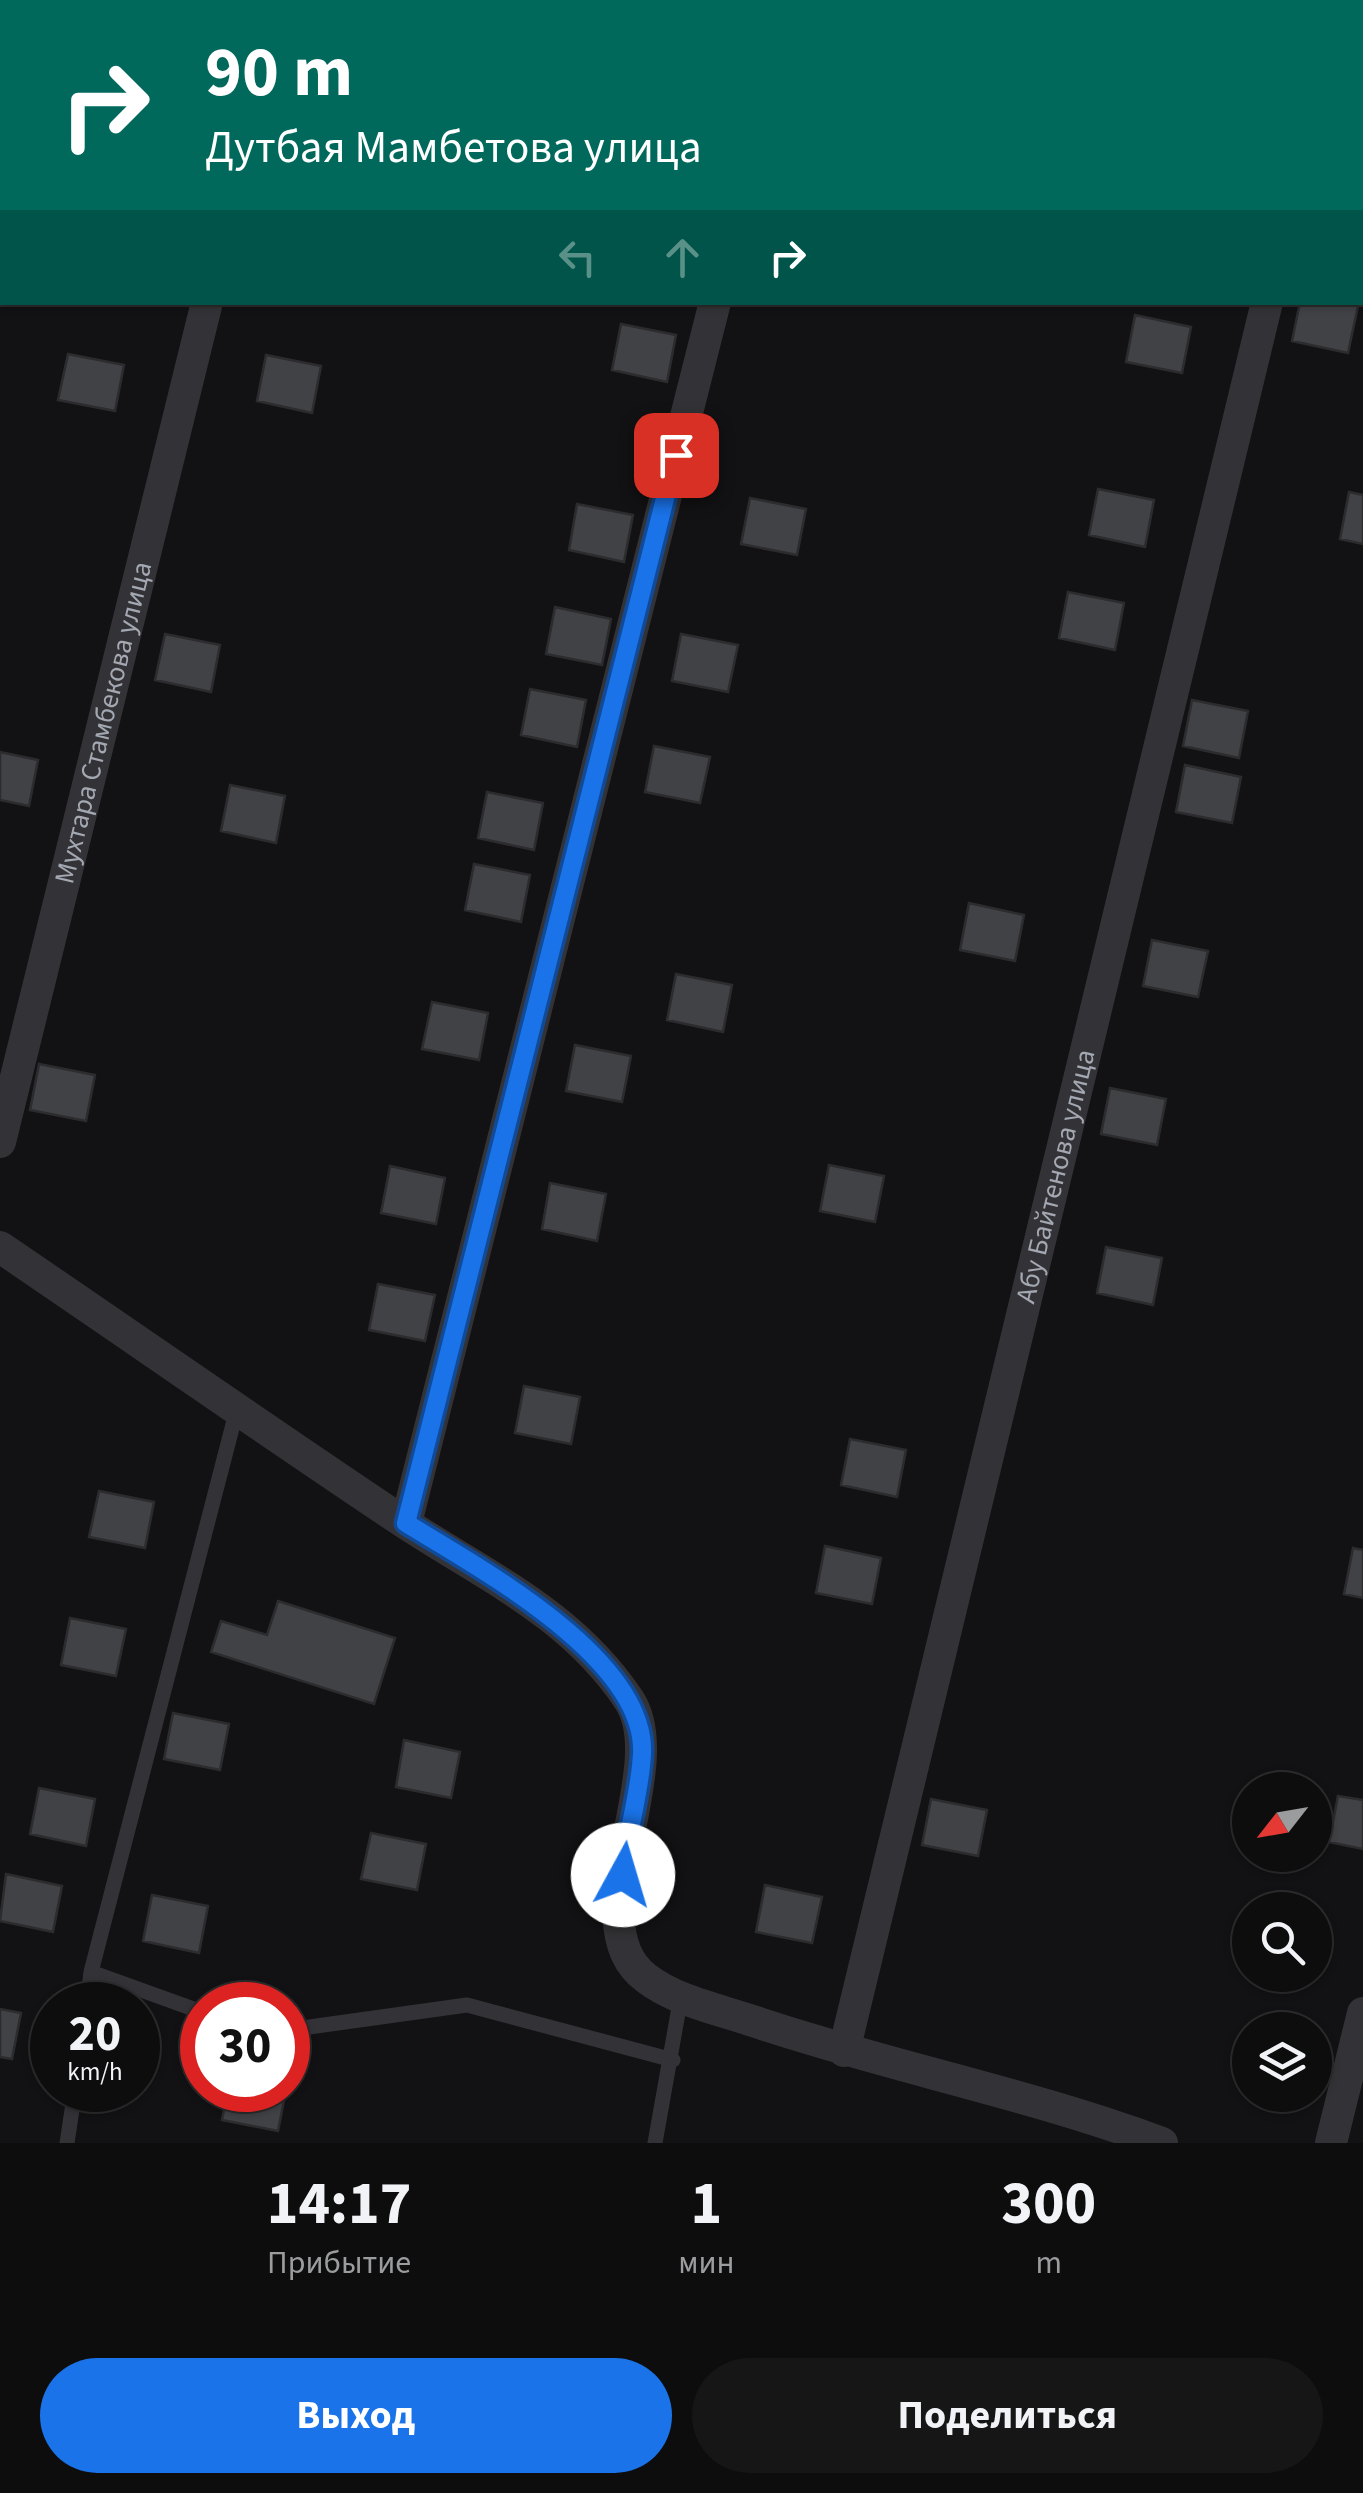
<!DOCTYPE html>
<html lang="ru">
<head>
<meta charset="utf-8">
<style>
  :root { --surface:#0e0d0e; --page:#171617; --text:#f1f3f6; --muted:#9b9c9e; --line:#2e2d2e; --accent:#1a73e8 }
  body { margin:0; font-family:"Source Sans 3",sans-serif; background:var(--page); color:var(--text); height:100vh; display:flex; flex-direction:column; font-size:38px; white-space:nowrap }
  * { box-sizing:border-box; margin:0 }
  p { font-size:32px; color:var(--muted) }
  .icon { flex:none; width:55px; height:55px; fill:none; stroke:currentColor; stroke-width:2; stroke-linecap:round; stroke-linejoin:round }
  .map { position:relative; height:2143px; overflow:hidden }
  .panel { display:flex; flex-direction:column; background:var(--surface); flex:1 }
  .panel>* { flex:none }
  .hud { position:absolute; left:0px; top:0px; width:1365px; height:305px; box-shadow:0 2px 8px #0004,0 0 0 2px var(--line); background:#00695c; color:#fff; overflow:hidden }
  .needle { width:65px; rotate:239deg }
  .controls { position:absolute; left:1232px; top:1772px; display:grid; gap:20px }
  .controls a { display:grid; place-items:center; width:100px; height:100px; border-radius:50%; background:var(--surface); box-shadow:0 2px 8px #0004,0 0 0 2px var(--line); font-size:50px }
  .speed { position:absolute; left:30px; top:1982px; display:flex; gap:20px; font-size:50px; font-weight:700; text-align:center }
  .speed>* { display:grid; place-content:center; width:130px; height:130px; border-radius:50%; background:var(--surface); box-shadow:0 2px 8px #0004,0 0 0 2px var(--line); line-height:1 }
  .speed small { font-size:25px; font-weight:400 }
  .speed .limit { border:15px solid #d22; background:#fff; color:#111 }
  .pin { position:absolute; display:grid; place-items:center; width:85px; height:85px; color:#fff; margin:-42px; border-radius:20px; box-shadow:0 5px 15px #0006 }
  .me { position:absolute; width:110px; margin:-55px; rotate:6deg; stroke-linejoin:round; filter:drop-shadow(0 0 8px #0008) }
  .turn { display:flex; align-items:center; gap:35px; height:210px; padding:0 40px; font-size:45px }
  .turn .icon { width:130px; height:130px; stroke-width:2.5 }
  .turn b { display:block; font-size:70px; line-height:85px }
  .lanes { display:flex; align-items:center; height:95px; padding:0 40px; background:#0003; justify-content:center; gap:50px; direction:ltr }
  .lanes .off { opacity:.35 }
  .eta { display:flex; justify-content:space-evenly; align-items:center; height:170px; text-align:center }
  .eta b { font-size:60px; font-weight:700; line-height:70px }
  .button { display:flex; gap:20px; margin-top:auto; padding:20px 40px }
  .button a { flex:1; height:115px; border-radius:60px; background:var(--accent); color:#fff; font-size:40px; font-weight:700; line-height:115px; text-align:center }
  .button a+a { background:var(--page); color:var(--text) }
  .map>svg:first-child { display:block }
  .building { fill:#414246; stroke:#2c2c2f; stroke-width:2.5 }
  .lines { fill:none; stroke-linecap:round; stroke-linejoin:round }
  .lane { stroke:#333337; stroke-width:15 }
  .street { stroke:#333337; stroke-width:32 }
  .route-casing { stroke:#114b97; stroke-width:25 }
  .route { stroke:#1a73e8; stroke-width:18 }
  .labels { text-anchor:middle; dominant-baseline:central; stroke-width:10; stroke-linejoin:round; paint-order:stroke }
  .street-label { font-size:28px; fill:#a4a8b2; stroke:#0d0c0e }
</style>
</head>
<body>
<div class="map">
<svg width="1363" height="2143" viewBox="0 0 1363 2143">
  <rect width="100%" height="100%" fill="#121113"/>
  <path class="building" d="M1300 302 1358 306 1348 353 1292 341Z
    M1135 315 1191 327 1182 373 1126 362Z
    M621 324 676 335 667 382 612 370Z
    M68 354 124 365 115 411 58 400Z
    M266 355 321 366 312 413 257 401Z
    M1098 489 1154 500 1145 547 1089 535Z
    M1349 492 1363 495V544L1340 539Z
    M750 498 806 509 797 555 741 544Z
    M577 504 633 515 624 562 569 550Z
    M1068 592 1124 603 1115 650 1059 638Z
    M555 607 611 619 602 665 546 654Z
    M165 634 220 645 211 692 155 680Z
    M681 634 738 645 728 692 672 681Z
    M530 689 586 700 577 747 521 735Z
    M1192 700 1248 711 1239 758 1183 746Z
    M654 746 710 757 700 803 645 792Z
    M0 752 38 760 29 806 0 800Z
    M1185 765 1241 777 1232 823 1176 812Z
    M230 785 285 796 276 843 221 831Z
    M487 792 543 803 534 850 478 838Z
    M474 864 530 875 521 922 465 910Z
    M969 903 1024 915 1015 961 960 950Z
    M1152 940 1208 951 1198 997 1143 986Z
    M676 974 732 985 723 1032 667 1020Z
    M432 1002 488 1013 479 1060 422 1049Z
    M575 1045 631 1056 622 1102 566 1091Z
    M39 1064 95 1075 86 1121 30 1110Z
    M1110 1088 1166 1099 1157 1145 1101 1134Z
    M829 1165 884 1176 875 1222 820 1211Z
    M390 1166 445 1178 436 1224 381 1213Z
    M550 1183 606 1194 597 1241 542 1229Z
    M1106 1247 1162 1258 1153 1305 1097 1293Z
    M378 1284 435 1295 425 1341 369 1330Z
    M524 1386 580 1397 571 1444 515 1433Z
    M850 1439 906 1450 897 1497 841 1485Z
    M99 1491 154 1502 145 1548 89 1537Z
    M825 1546 881 1558 872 1604 816 1593Z
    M1353 1548 1363 1550V1598L1344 1594Z
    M278 1601 395 1638 374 1704 211 1652 221 1621 267 1635Z
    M70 1618 126 1629 116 1676 61 1665Z
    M173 1713 229 1724 220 1770 164 1759Z
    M404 1740 460 1752 451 1798 396 1787Z
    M39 1788 95 1799 86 1846 30 1834Z
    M1338 1796 1363 1800V1849L1329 1842Z
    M931 1799 987 1810 978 1856 922 1845Z
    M371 1833 426 1844 417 1890 361 1879Z
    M6 1874 62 1886 53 1932 0 1921Z
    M765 1885 822 1897 812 1943 756 1932Z
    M152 1895 208 1906 199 1953 143 1941Z
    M0 2009 21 2013 12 2059 0 2057Z
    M228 2090H286L278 2131 222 2120Z"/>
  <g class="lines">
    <path class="lane" d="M91 1972 202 2012
      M87 2005 91 1972 237 1409
      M288 2030 467 2005 673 2060
      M67 2143 75 2090
      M655 2143 681 1996"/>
    <g class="street">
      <path d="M281 2 282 0"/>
      <path d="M791 2 792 0"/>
      <path d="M1340 2V0"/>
      <path id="s1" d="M0 1142 207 302"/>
      <path d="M0 1247C134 1338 267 1431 402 1521 485 1576 571 1613 629 1700 674 1768 573 1924 646 1978 677 2002 722 2010 759 2023 891 2067 1031 2094 1162 2143"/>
      <path d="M406 1523 715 302"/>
      <path id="s2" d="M844 2051 1267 302"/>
      <path d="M1331 2143 1363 2013"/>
    </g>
  </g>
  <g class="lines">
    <g class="route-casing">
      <path id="route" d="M623 1875C626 1835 640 1795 642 1754 647 1658 477 1567 406 1523L676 455"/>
    </g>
    <use href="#route" class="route"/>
  </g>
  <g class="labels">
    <g class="street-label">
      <text stroke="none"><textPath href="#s1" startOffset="432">Мухтара Стамбекова улица</textPath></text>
      <text stroke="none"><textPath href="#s2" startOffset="900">Абу Байтенова улица</textPath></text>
    </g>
  </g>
</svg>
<div class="controls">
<a><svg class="needle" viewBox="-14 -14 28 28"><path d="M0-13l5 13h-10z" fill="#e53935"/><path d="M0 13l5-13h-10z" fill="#9b9c9e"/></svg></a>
<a><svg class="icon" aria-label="search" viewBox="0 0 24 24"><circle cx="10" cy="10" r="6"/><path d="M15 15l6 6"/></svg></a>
<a><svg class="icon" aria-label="layers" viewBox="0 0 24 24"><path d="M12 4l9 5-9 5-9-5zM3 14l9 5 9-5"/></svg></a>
</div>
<div class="speed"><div>20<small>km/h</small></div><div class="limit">30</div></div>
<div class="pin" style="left:676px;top:455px;background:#d93025"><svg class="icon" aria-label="arrive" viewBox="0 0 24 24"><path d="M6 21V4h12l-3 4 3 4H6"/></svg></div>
<svg class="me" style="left:623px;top:1875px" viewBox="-20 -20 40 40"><circle r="19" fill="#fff"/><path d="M0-13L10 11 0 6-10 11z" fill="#1a73e8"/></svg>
<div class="hud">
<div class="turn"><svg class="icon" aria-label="right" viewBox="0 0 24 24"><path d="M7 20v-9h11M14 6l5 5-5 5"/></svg><div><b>90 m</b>Дутбая Мамбетова улица</div></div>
<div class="lanes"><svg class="icon off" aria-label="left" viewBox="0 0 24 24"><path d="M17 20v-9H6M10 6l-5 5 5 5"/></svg><svg class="icon off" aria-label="ahead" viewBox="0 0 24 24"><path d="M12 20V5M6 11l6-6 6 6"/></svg><svg class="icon" aria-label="right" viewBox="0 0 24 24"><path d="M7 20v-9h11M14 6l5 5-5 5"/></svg></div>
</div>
</div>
<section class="panel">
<div class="eta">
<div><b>14:17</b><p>Прибытие</p></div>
<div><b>1</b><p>мин</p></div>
<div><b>300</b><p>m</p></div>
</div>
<div class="button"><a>Выход</a><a>Поделиться</a></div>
</section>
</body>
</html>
